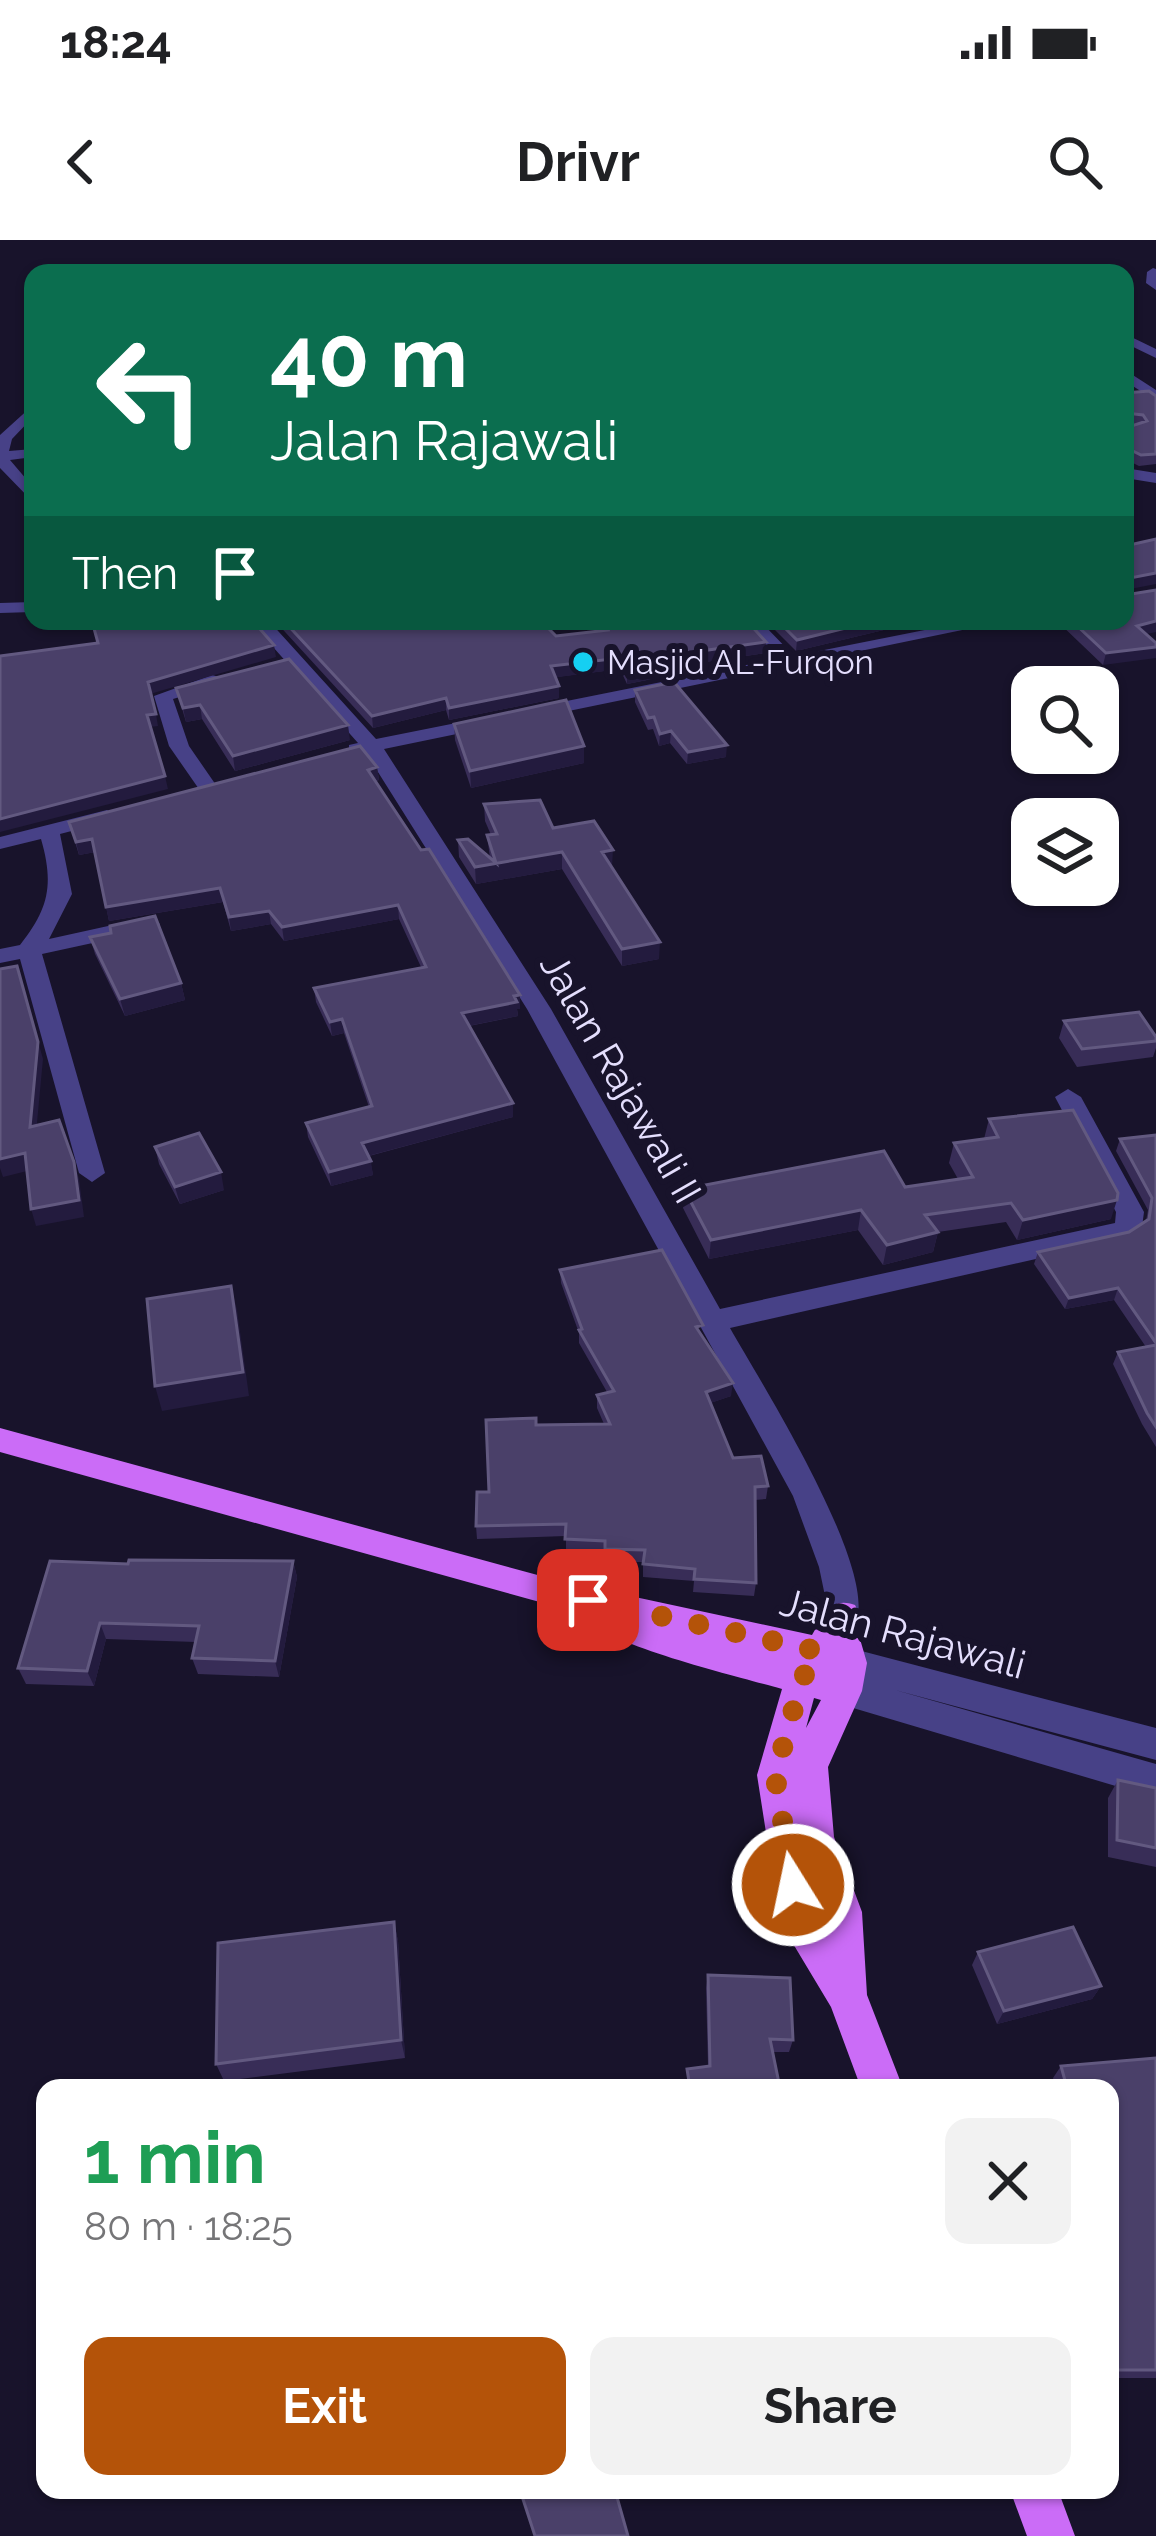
<!DOCTYPE html>
<html lang="en">
<head>
<meta charset="utf-8">
<style>
  :root { --surface:#fff; --page:#f2f2f2; --text:#202124; --muted:#757577; --accent:#b45309 }
  body { margin:0; font-family:Raleway,sans-serif; background:var(--page); color:var(--text); height:100vh; display:flex; flex-direction:column; font-size:45px; white-space:nowrap }
  * { box-sizing:border-box; margin:0 }
  p { font-size:39px; color:var(--muted) }
  .icon { flex:none; width:66px; height:66px; fill:none; stroke:currentColor; stroke-width:2; stroke-linecap:round; stroke-linejoin:round }
  .map { position:relative; flex:1; overflow:hidden }
  .details { position:absolute; left:36px; top:1839px; width:1083px; height:420px; display:flex; flex-direction:column; background:var(--surface); border-radius:24px; box-shadow:0 3px 9px #0004 }
  .details>* { flex:none }
  .top-card { position:absolute; left:24px; top:24px; width:1110px; height:366px; border-radius:24px; box-shadow:0 3px 9px #0004; background:#0b6e4f; color:#fff; overflow:hidden }
  .fabs { position:absolute; left:1011px; top:426px; display:grid; gap:24px }
  .fabs a { display:grid; place-items:center; width:108px; height:108px; border-radius:24px; background:var(--surface); box-shadow:0 3px 9px #0004; font-size:60px }
  .pin { position:absolute; display:grid; place-items:center; width:102px; height:102px; color:#fff; margin:-51px; border-radius:24px; box-shadow:0 6px 18px #0006 }
  .me { position:absolute; width:132px; margin:-66px; rotate:350deg; stroke-linejoin:round; filter:drop-shadow(0 0 9px #0008) }
  .turn { display:flex; align-items:center; gap:42px; height:252px; padding:0 48px; font-size:54px }
  .turn .icon { width:156px; height:156px; stroke-width:2.5 }
  .turn b { display:block; font-size:84px; line-height:102px }
  .then { display:flex; align-items:center; height:114px; padding:0 48px; background:#0003; gap:24px; font-size:45px }
  .round { display:grid; place-items:center; flex:none; width:126px; height:126px; border-radius:24px; background:var(--page) }
  .overview { display:flex; align-items:center; justify-content:space-between; height:204px; padding:0 48px }
  h1 { font-size:72px; font-weight:700; line-height:90px; color:#1e9e55 }
  .cta { display:flex; gap:24px; margin-top:auto; padding:24px 48px }
  .cta a { flex:1; height:138px; border-radius:24px; background:var(--accent); color:#fff; font-size:48px; font-weight:700; line-height:138px; text-align:center }
  .cta a+a { background:var(--page); color:var(--text) }
  .status { display:flex; justify-content:space-between; align-items:center; height:84px; padding:0 60px; background:var(--surface); direction:ltr }
  .status svg { height:33px; fill:currentColor }
  header { display:flex; justify-content:space-between; align-items:center; height:156px; padding:0 48px; background:var(--surface); font-size:54px; font-weight:700 }
  .map>svg:first-child { display:block }
  .lines { fill:none; stroke-linecap:round; stroke-linejoin:round }
  .minor { fill:#474187; fill-rule:evenodd }
  .major { fill:#cb6cf7; fill-rule:evenodd }
  .wall { fill:#382d57 }
  .shaded-wall { fill:#231b3e }
  .building { fill:#4a4069; stroke:#625980; stroke-width:3 }
  .route { stroke:#b45309; stroke-width:21; stroke-dasharray:0 37.8 }
  .poi-dot { fill:#15cff2; stroke:#18132b; stroke-width:4.5 }
  .labels { text-anchor:middle; dominant-baseline:central; stroke-width:12; stroke-linejoin:round; paint-order:stroke }
  .far-poi-label { font-size:33px; fill:#e4defd; stroke:#18132b; text-anchor:start }
  .street-label { font-size:39px; fill:#e4defd; stroke:#18132b }
</style>
</head>
<body>
<div class="status"><b>18:24</b><svg viewBox="0 0 49 12"><path d="M0 12V9h3v3zM5 12V6h3v6zM10 12V3h3v9zM15 12V0h3v12zM26 1h20v11H26zM47 4h2v5h-2z"/></svg></div>
<header><svg class="icon" aria-label="back" viewBox="0 0 24 24"><path d="M15 5l-7 7 7 7"/></svg>Drivr<svg class="icon" aria-label="search" viewBox="0 0 24 24"><circle cx="10" cy="10" r="6"/><path d="M15 15l6 6"/></svg></header>
<div class="map">
<svg width="1156" height="2296" viewBox="0 0 1156 2296">
  <rect width="100%" height="100%" fill="#18132b"/>
  <g class="lines">
    <path class="minor" d="M1153 28 1156 29V50L1146 43 1147 32Z
      M1125 94 1156 109V118L1125 103Z
      M1125 130 1156 150V161L1125 141Z
      M32 166 33 177 12 199 9 211 33 209V217L10 220 33 247V262L0 228V195Z
      M1125 228 1156 233V243L1125 238Z
      M33 362V372L0 373V363Z
      M250 381H269L376 499 777 419 741 381H760L794 416 970 381H1006L384 509 551 769 720 1069 1115 983 1116 972 1055 857 1068 849 1081 857 1144 972 1142 987 1124 999 730 1088C760 1141 881 1332 855 1385L843 1389 831 1385 819 1327 793 1256 527 769 366 513H349V505L358 503Z
      M212 435 219 437V445L173 459 189 506 218 548 208 554 201 552 169 506 154 456Z
      M107 570 117 576 114 580 60 594 72 654 49 699 149 677 160 684 157 689 42 714 105 933 92 942 79 933 20 719 0 723V709L20 705C49 669 54 644 41 599L0 609V597Z
      M850 1408 1156 1488V1520L895 1450 1156 1524V1558L833 1462 828 1451 833 1440 844 1436 833 1423 838 1412Z"/>
    <path class="major" d="M0 1188 556 1340 812 1395C824 1376 830 1356 855 1365L860 1375 849 1395 860 1399 867 1423 862 1451 828 1527 834 1597 862 1672 867 1755 903 1848H861L831 1767 780 1682 757 1535 782 1449C745 1438 597 1404 583 1374L0 1212ZM814 1458 821 1460 806 1488ZM810 1635 824 1686 817 1676Z
      M1010 2250H1058L1075 2296H1027Z"/>
  </g>
  <path class="wall" d="M1125 153 1156 156V224L1139 226 1125 219V188L1135 185 1125 184Z
    M275 381H541L556 396 602 390 598 381H623L628 387 766 402 765 413 698 423 697 430 627 444 620 429 556 437 559 446V458L449 480 446 470 373 488Z
    M766 381H958L918 387 913 383 796 411Z
    M1057 381H1125L1146 394 1103 425Z
    M176 448 350 500 235 531 202 479 186 482Z
    M635 450 726 517 687 524 670 503 659 506 653 489 648 490 635 462Z
    M454 484 584 523 471 548 455 500Z
    M377 527 379 540 376 541 520 755V769H517L518 776 469 786 513 877 369 916 373 935 331 946 308 897 306 883 369 867 344 793 332 796 316 762 314 748 421 727 399 679 284 701 271 684 231 691 223 662 109 681 95 612 79 615 69 582Z
    M484 564 553 588 612 627 659 719 622 726 562 629 476 644 459 617 458 600 490 618 487 595H491L485 581Z
    M90 697 181 743 185 760 125 776 95 714Z
    M1064 781 1156 797V808L1153 817 1077 827 1059 798Z
    M989 879 1111 979 1017 1000 1006 982 938 992 933 1012 883 1025 858 990 709 1019 683 968 684 949 905 947 958 939 949 923 954 903 984 899Z
    M1156 895V1207L1142 1184 1113 1124 1118 1112 1146 1107 1114 1060 1065 1069 1034 1024 1038 1012 1129 992 1146 981 1148 970 1116 911 1120 899Z
    M155 907 224 950 180 964 159 924Z
    M560 1030 702 1096 731 1156 710 1163 733 1218 768 1246 766 1259 755 1260 756 1343 754 1356 693 1352 694 1341 643 1337V1322H605V1313L566 1311V1296L477 1299 476 1286 489 1252 536 1185 604 1184 597 1168V1155L607 1152 579 1103V1093L561 1043Z
    M293 1321 297 1337 279 1437 198 1434 192 1418 196 1402 106 1399 94 1446 26 1444 18 1428 128 1324Z
    M1118 1540 1156 1548V1627L1108 1617V1558Z
    M394 1682 398 1701 405 1818 224 1841 216 1824Z
    M978 1712 1101 1746 1092 1759 997 1784 972 1725Z
    M708 1735 793 1800 789 1812H773L780 1848H687V1829L708 1826 706 1748Z
    M1156 1818V2138H1110V1848H1056L1053 1838 1061 1826Z"/>
  <path class="shaded-wall" d="M1156 333V344L1125 350V339Z
    M874 381H914L913 383 796 411 797 400Z
    M918 381H958L918 387Z
    M1156 381V392L1134 397 1137 386Z
    M766 402 765 413 698 423 697 430 627 444V433L694 412Z
    M274 405 276 417 150 454 148 442Z
    M1156 407V418L1103 425 1106 413Z
    M620 418V429L551 438V426Z
    M559 446V458L449 480V468Z
    M446 458V470L373 488 372 476Z
    M200 465 202 479 186 482 183 468Z
    M156 474 158 486 150 487 147 475Z
    M348 485 350 500 235 531 233 516Z
    M671 491 670 503 659 506 660 494Z
    M727 505 726 517 687 524 688 512Z
    M584 506V523L471 548 470 531Z
    M377 527 379 540 370 543 368 530Z
    M165 536 168 549 0 592V579Z
    M92 599 96 612 79 615 76 602Z
    M613 610 612 627 602 629V612Z
    M562 612V629L476 644 475 627Z
    M220 648 223 662 109 681 106 667Z
    M398 665 399 679 284 701 282 687Z
    M269 671 271 684 231 691 229 677Z
    M660 702 659 719 622 726V709Z
    M17 726 43 819 35 904 30 887Z
    M181 743 185 760 125 776 120 759Z
    M520 755V769H517L518 776 463 787 462 773Z
    M342 779 344 793 332 796 330 782Z
    M513 863V877L364 917 362 903Z
    M25 913 31 930 3 937 0 928V919Z
    M371 921 373 935 331 946 329 932Z
    M74 922 79 939 84 977 36 986 31 969Z
    M221 932 224 950 180 964 175 947Z
    M1117 960 1111 979 1017 1000 1023 980Z
    M861 970 858 990 709 1019 711 1000Z
    M938 992 933 1012 883 1025 887 1005Z
    M231 1046 237 1070 249 1156 162 1171 155 1146Z
    M1118 1048 1114 1060 1065 1069 1069 1058Z
    M733 1143 731 1156 705 1165 706 1152Z
    M293 1321 297 1337 279 1437 275 1421Z
    M100 1383 106 1399 94 1446 87 1431Z
    M394 1682 398 1701 405 1818 401 1800Z
    M1101 1746 1092 1759 997 1784 1004 1771Z"/>
  <path class="building" d="M1149 151 1156 156V214L1141 215 1125 207V188L1147 181 1143 175 1125 173V153Z
    M1156 299V333L1125 339V306Z
    M1156 350V381L1137 386 1156 403V407L1106 413 1072 381H1125V355Z
    M92 381H253L274 405 148 442 156 474 147 475 165 536 0 579V416L98 403Z
    M284 381H541L556 396 608 390 604 381H623L628 387 661 381H747L766 402 694 412 698 418 627 433 620 418 551 426 559 446 449 468 446 458 372 476Z
    M778 381H874L797 400Z
    M289 419 348 485 233 516 200 465 183 468 176 448Z
    M674 442 727 505 688 512 671 491 660 494 654 477 648 478 635 450Z
    M566 460 584 506 470 531 454 484Z
    M360 506 377 527 368 530 421 610 429 609 520 755 514 756 517 762 462 773 513 863 362 903 371 921 329 932 306 883 372 866 342 779 330 782 314 748 426 727 398 665 282 687 269 671 229 677 220 648 106 667 92 599 76 602 69 582Z
    M540 560 553 588 594 581 613 610 602 612 660 702 622 709 562 612 475 627 458 600 468 599 496 623 487 595 497 594 484 564Z
    M155 676 181 743 120 759 90 697 111 693 110 686Z
    M17 726 38 802 30 887 59 880 74 922 79 960 31 969 25 913 0 919V729Z
    M1139 772 1156 797V801L1082 809 1064 781Z
    M1073 870 1118 953 1117 960 1023 980 1011 963 925 975 938 992 887 1005 861 970 711 1000 684 949 884 911 905 947 973 937 954 903 998 897 989 879Z
    M199 893 221 932 175 947 155 907Z
    M1156 895V1103L1118 1048 1069 1058 1038 1012 1129 992 1149 979 1152 958 1120 899Z
    M662 1010 703 1085 696 1087 733 1143 706 1152 733 1218 761 1216 768 1246 755 1247 756 1343 694 1339 695 1329 643 1324 645 1310 605 1309V1301L565 1299 566 1284 476 1286 477 1252H489L486 1180 536 1178V1185L610 1184 597 1155 614 1151 579 1090 582 1089 560 1030Z
    M231 1046 243 1132 155 1146 147 1059Z
    M1156 1105V1187L1147 1173 1118 1112Z
    M129 1320 293 1321 275 1421 192 1418 199 1386 100 1383 87 1431 18 1428 50 1321 128 1324Z
    M1118 1540 1156 1548V1608L1117 1600Z
    M394 1682 401 1800 216 1824 218 1703Z
    M1073 1687 1101 1746 1004 1771 978 1712Z
    M708 1735 790 1738 793 1800 770 1799 780 1848H690L687 1829 710 1826Z
    M1156 1818V2130H1117L1110 2096V1848H1067L1061 1826Z
    M520 2250H615L628 2296H535Z"/>
  <g class="lines">
    <path class="route" d="M588 1360 819 1411 802 1439 775 1535 793 1645"/>
  </g>
  <circle class="poi-dot" cx="583" cy="422" r="12"/>
  <g class="labels">
    <g class="far-poi-label">
      <text x="607" y="422">Masjid AL-Furqon</text>
    </g>
    <g class="street-label">
      <text transform="translate(621 838) rotate(60)">Jalan Rajawali II</text>
      <text transform="translate(903 1393) rotate(15)">Jalan Rajawali</text>
    </g>
  </g>
</svg>
<div class="fabs">
<a><svg class="icon" aria-label="search" viewBox="0 0 24 24"><circle cx="10" cy="10" r="6"/><path d="M15 15l6 6"/></svg></a>
<a><svg class="icon" aria-label="layers" viewBox="0 0 24 24"><path d="M12 4l9 5-9 5-9-5zM3 14l9 5 9-5"/></svg></a>
</div>
<div class="pin" style="left:588px;top:1360px;background:#d93025"><svg class="icon" aria-label="arrive" viewBox="0 0 24 24"><path d="M6 21V4h12l-3 4 3 4H6"/></svg></div>
<svg class="me" style="left:793px;top:1645px" viewBox="-20 -20 40 40"><circle r="17" fill="#b45309" stroke="#fff" stroke-width="3"/><path d="M0-11L8 9 0 5-8 9z" fill="#fff"/></svg>
<div class="top-card">
<div class="turn"><svg class="icon" aria-label="left" viewBox="0 0 24 24"><path d="M17 20v-9H6M10 6l-5 5 5 5"/></svg><div><b>40 m</b>Jalan Rajawali</div></div>
<div class="then">Then<svg class="icon" aria-label="arrive" viewBox="0 0 24 24"><path d="M6 21V4h12l-3 4 3 4H6"/></svg></div>
</div>
<section class="details">
<div class="overview"><div><h1>1 min</h1><p>80 m · 18:25</p></div><a class="round"><svg class="icon" aria-label="close" viewBox="0 0 24 24"><path d="M6 6l12 12M18 6L6 18"/></svg></a></div>
<div class="cta"><a>Exit</a><a>Share</a></div>
</section>
</div>
</body>
</html>
